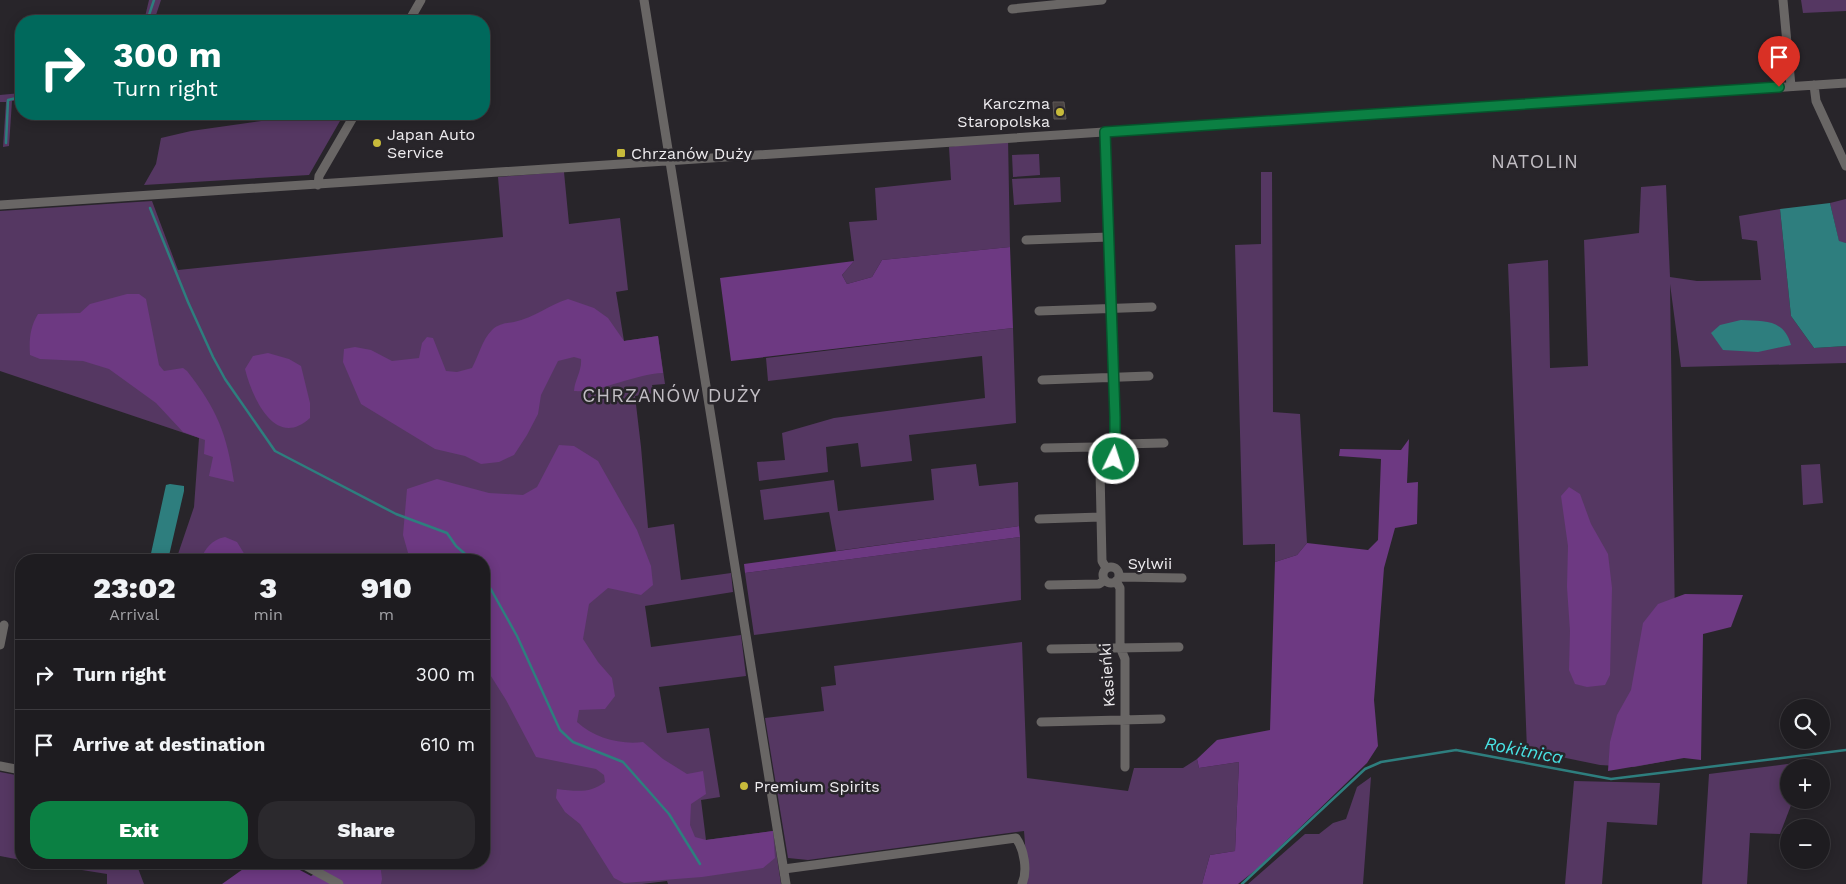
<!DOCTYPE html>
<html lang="en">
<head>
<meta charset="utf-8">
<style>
  :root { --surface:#1e1c20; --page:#2b292d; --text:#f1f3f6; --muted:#a1a1a5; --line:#3c3a3e; --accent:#0b8043 }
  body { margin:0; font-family:"Work Sans",sans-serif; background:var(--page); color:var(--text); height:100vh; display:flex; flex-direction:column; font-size:19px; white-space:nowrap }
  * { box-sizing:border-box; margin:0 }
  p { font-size:16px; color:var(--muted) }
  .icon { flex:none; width:28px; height:28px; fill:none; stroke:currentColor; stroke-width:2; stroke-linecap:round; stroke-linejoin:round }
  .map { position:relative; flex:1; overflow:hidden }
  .details { position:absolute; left:15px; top:554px; width:475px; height:315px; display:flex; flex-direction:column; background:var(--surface); border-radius:20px; box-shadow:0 2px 12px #0003,0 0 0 1px var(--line) }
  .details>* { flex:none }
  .guide { position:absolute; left:15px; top:15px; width:475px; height:105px; border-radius:20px; box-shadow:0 2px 12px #0003,0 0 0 1px var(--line); background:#00695c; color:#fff; overflow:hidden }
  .tools { position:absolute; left:1780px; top:699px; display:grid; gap:10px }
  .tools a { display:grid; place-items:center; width:50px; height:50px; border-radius:50%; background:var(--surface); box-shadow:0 2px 12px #0003,0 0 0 1px var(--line); font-size:25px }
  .pin { position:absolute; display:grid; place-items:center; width:42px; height:42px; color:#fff; margin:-51px -21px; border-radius:50% 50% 50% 0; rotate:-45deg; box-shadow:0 0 5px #0007 }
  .pin .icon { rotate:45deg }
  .me { position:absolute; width:55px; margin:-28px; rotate:4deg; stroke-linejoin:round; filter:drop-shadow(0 0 4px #0008) }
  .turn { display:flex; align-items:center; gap:18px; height:105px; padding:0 15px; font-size:22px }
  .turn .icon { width:65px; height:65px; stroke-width:2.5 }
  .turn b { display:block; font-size:35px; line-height:42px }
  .eta { display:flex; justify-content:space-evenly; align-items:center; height:85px; text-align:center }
  .eta b { font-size:30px; font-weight:800; line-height:35px }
  .cta { display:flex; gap:10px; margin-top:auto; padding:10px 15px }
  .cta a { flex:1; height:58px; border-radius:20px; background:var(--accent); color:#fff; font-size:20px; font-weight:800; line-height:58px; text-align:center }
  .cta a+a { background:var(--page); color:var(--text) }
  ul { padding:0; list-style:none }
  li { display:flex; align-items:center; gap:15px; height:70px; padding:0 15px; border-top:1px solid var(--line) }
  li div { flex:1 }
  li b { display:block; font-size:19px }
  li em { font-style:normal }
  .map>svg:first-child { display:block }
  .green { fill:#553762 }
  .forest { fill:#6d3982 }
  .water { fill:#2e7e7e }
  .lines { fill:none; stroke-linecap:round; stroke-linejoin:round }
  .stream { stroke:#2e7e7e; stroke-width:2.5 }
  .building { fill:#4a4443; stroke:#5e5856 }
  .minor { stroke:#696665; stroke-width:9 }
  .route-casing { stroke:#07532c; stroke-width:12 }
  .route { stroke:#0b8043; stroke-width:9 }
  .poi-dot { fill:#c8bb3b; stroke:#28252a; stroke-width:2 }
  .labels { text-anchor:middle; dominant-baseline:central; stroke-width:5; stroke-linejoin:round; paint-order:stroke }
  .poi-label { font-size:16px; fill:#efedf0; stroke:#28252a; text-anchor:start }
  .street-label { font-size:16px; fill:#efedf0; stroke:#28252a }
  .water-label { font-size:18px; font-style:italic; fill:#48e2e3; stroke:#28252a }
  .quarter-label { font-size:19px; letter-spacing:1px; fill:#c2bec4; stroke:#28252a }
</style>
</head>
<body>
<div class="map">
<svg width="1846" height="884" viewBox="0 0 1846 884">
  <rect width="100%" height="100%" fill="#28252a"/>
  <path class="green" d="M149 0H161L154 21H144Z
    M1801 0H1846V11L1803 13Z
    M21 93V100L12 101 9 146 3 147 6 102H0V95Z
    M311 114H332L340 121 309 175 144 185 156 164 161 138 191 131Z
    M1008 138 1010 247 882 260 872 277 847 284 842 275 854 261 849 222 877 220 875 188 951 180 949 147Z
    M1039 154 1040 175 1013 177 1012 155Z
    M564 172 569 224 620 218 628 290 616 292 624 341 658 336 665 384 652 385 654 393 635 396 641 447 648 528 674 524 681 580 731 573 733 592 645 606 651 647 741 635 746 676 659 687 667 733 709 728 720 797 701 800 706 840 773 831 781 884H668L667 881 642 884H339L299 863 484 862V560H176L194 507 199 438 0 371V211L152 201 178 270 503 237 498 177Z
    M1261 172H1272L1273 412 1300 414 1307 543 1297 555 1275 562V544L1243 545 1235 245 1261 244Z
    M1060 177 1061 202 1014 205 1012 179Z
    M1666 185 1670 277 1697 281 1761 280 1757 241 1742 239 1739 216 1780 209 1791 316 1814 348 1846 346V363L1681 367 1670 284 1677 759 1634 767 1600 765 1527 750 1508 264 1548 260 1550 368 1588 366 1584 240 1639 233 1641 187Z
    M1846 199V243L1839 242 1830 203Z
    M1013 328 1016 423 909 435 912 461 861 467 858 443 826 447 828 472 759 481 757 462 785 460 782 433 834 418 985 398 982 356 768 381 766 358Z
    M976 464 979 486 1018 482 1019 526 836 551 829 512 764 520 760 490 834 480 838 511 934 500 931 469Z
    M1820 464 1823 503 1803 505 1801 465Z
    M1020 537 1021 600 754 635 745 573Z
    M1022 642 1027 778 1128 791 1134 768H1183L1197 759 1199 768 1239 762 1235 851 1210 855 1202 884H1024L1026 856 1024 831 808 860 788 858 765 718 824 711 821 687 836 685 834 666Z
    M1795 763V767L1789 768V800H1793L1780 834 1750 833 1747 884H1702L1709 774Z
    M0 772 21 776V860L0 856Z
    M1371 777 1363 884H1248L1305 834H1319L1333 823 1346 819 1357 787Z
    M1574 781 1660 783 1657 825 1607 822 1602 884H1565Z
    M38 863H136L144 884H107V874Z"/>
  <path class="forest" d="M1010 247 1013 328 731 361 720 278 854 261 842 275 847 284 872 277 882 260Z
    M127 294H139L146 299 159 365 164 371 183 368 187 371C217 409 227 434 234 482L209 476 213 457 204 454 205 440 183 432 156 403 109 369 83 361 40 359 30 355C29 340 30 327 38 314L80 313 90 304Z
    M568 299 594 308 608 318 624 341 658 336 663 373C634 374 599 393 574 391 575 379 582 371 581 359L574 357 558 361 541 395 538 414 527 435 514 455 499 462 481 464 465 456 435 449 361 404 343 362 344 349 355 347 371 350 392 361 419 358 422 343 427 337 433 338 446 371 457 372 472 368C479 355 482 340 492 330 498 324 506 323 514 322 534 318 549 305 568 299Z
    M268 353 289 359 301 366 310 403V418C275 450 252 397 245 369L253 356Z
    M1409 439 1407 483 1418 482 1417 524 1395 528 1384 568 1374 700 1378 746 1367 763 1257 869 1238 884H1202L1210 855 1235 851 1239 762 1199 768 1197 759 1217 740 1270 730 1275 562 1297 555 1307 543 1368 550 1378 540 1381 459 1339 456 1340 449 1401 450Z
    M559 445 574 446 598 461 637 530 651 566 653 585 641 595 608 588 589 604 583 639 598 662 612 678 615 696 605 709 579 710 577 722C594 738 621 745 643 742L663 759 687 774 703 771 706 794 691 804 690 825 695 837 706 840 773 831 775 858 763 868 702 877 624 883 614 878 580 824 565 812 556 798 557 789C575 791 590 794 605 782L604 775 596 769 536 757 506 700 484 665V560H410L403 535 407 489 437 479 489 493 523 495 537 487Z
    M1569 487 1580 494 1591 524 1608 554 1612 588 1610 675 1605 685 1587 687 1575 684 1569 670 1570 631 1567 587 1568 546 1561 496Z
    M1019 526 1020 537 745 573 744 564Z
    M225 537 237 542 248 560H200C206 548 211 540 225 537Z
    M1685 594 1743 595 1731 627 1703 634 1701 760 1684 758 1608 771 1610 742 1617 715 1631 690 1643 623 1658 604Z
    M253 862 298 869 311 876 328 866 329 863H380L382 879 381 884H222Z"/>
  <path class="water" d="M1830 203 1839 241 1846 243V346L1814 348 1791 316 1780 209Z
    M1741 320C1764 321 1784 319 1791 345L1758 352 1723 350 1711 333 1720 325Z
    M170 484 184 486V491L168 560 150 558 166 485Z"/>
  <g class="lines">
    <path class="stream" d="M147 21 154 0
      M187 114 189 117
      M6 143 8 100 21 97
      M150 208 188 302 213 357 225 379 275 451 396 514 447 533 456 546 472 560
      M484 577 517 636 560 730 573 742 623 762 669 814 700 864
      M1242 884 1365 769 1381 762 1456 750 1611 779 1846 750"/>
  </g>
  <path class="building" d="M1053 102H1064L1066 119H1054Z"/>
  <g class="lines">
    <path class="minor" d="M644 0 786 884
      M1783 0 1791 86
      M1012 9 1102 0
      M409 21 421 0
      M1814 85 1816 101 1846 166
      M1105 132 1115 437 1112 447
      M318 185 319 176 355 114
      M0 205 1846 83
      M1026 240 1109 237
      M1039 311 1152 307
      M1042 380 1149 376
      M1100 454a8 8 0 1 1 16 0a8 8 0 1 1-16 0Z
      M1045 448 1095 447 1100 450
      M1114 449 1121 444 1164 443
      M1103 460 1100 471 1102 561 1106 568
      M1039 519 1101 517
      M1103 575a8 8 0 1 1 16 0a8 8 0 1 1-16 0Z
      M1119 577 1182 578
      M1116 581 1120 588V647L1125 659V767
      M1049 585 1099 584 1105 580
      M0 645 4 625
      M1051 649 1179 647
      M1041 722 1161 719
      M0 766 21 770
      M299 862 339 884
      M784 869 1016 838C1024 849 1028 871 1022 884"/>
  </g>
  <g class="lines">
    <g class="route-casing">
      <path id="route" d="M1114 459 1116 453 1112 447 1115 437V417L1105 132 1779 87"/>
    </g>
    <use href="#route" class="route"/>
  </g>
  <g class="poi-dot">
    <circle cx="1060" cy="112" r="5"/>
    <circle cx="377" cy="143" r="5"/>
    <rect x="616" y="148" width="10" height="10" rx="2.5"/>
    <circle cx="744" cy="786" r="5"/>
  </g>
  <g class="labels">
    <g class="poi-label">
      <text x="1050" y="103" text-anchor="end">Karczma<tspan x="1050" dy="18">Staropolska</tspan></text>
      <text x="387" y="134">Japan Auto<tspan x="387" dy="18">Service</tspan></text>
      <text x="631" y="153">Chrzanów Duży</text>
      <text x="754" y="786">Premium Spirits</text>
    </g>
    <g class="street-label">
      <text x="1150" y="563">Sylwii</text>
      <text transform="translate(1107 675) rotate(-94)">Kasieńki</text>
    </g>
    <g class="water-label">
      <text transform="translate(1524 750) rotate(11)">Rokitnica</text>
    </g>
    <g class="quarter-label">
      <text x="1535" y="161">NATOLIN</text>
      <text x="672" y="395">CHRZANÓW DUŻY</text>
    </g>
  </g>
</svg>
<div class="tools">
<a><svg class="icon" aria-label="search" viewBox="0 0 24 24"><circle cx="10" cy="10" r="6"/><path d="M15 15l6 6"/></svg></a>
<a>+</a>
<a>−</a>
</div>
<div class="pin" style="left:1779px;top:87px;background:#d93025"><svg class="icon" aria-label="arrive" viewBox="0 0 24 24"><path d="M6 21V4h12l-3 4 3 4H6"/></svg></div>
<svg class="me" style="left:1114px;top:459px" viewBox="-20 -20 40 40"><circle r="17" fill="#0b8043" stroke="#fff" stroke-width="3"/><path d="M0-11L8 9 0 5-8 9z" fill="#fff"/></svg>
<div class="guide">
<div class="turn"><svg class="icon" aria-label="right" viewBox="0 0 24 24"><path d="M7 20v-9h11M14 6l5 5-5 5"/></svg><div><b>300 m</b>Turn right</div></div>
</div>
<section class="details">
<div class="eta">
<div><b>23:02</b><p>Arrival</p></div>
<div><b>3</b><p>min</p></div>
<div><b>910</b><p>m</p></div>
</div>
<ul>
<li><svg class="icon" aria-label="right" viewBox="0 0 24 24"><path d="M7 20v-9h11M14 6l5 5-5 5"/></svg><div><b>Turn right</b></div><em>300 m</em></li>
<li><svg class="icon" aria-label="arrive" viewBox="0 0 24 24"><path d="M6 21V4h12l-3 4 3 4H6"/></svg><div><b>Arrive at destination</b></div><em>610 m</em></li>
</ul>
<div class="cta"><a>Exit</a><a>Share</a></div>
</section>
</div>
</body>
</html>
